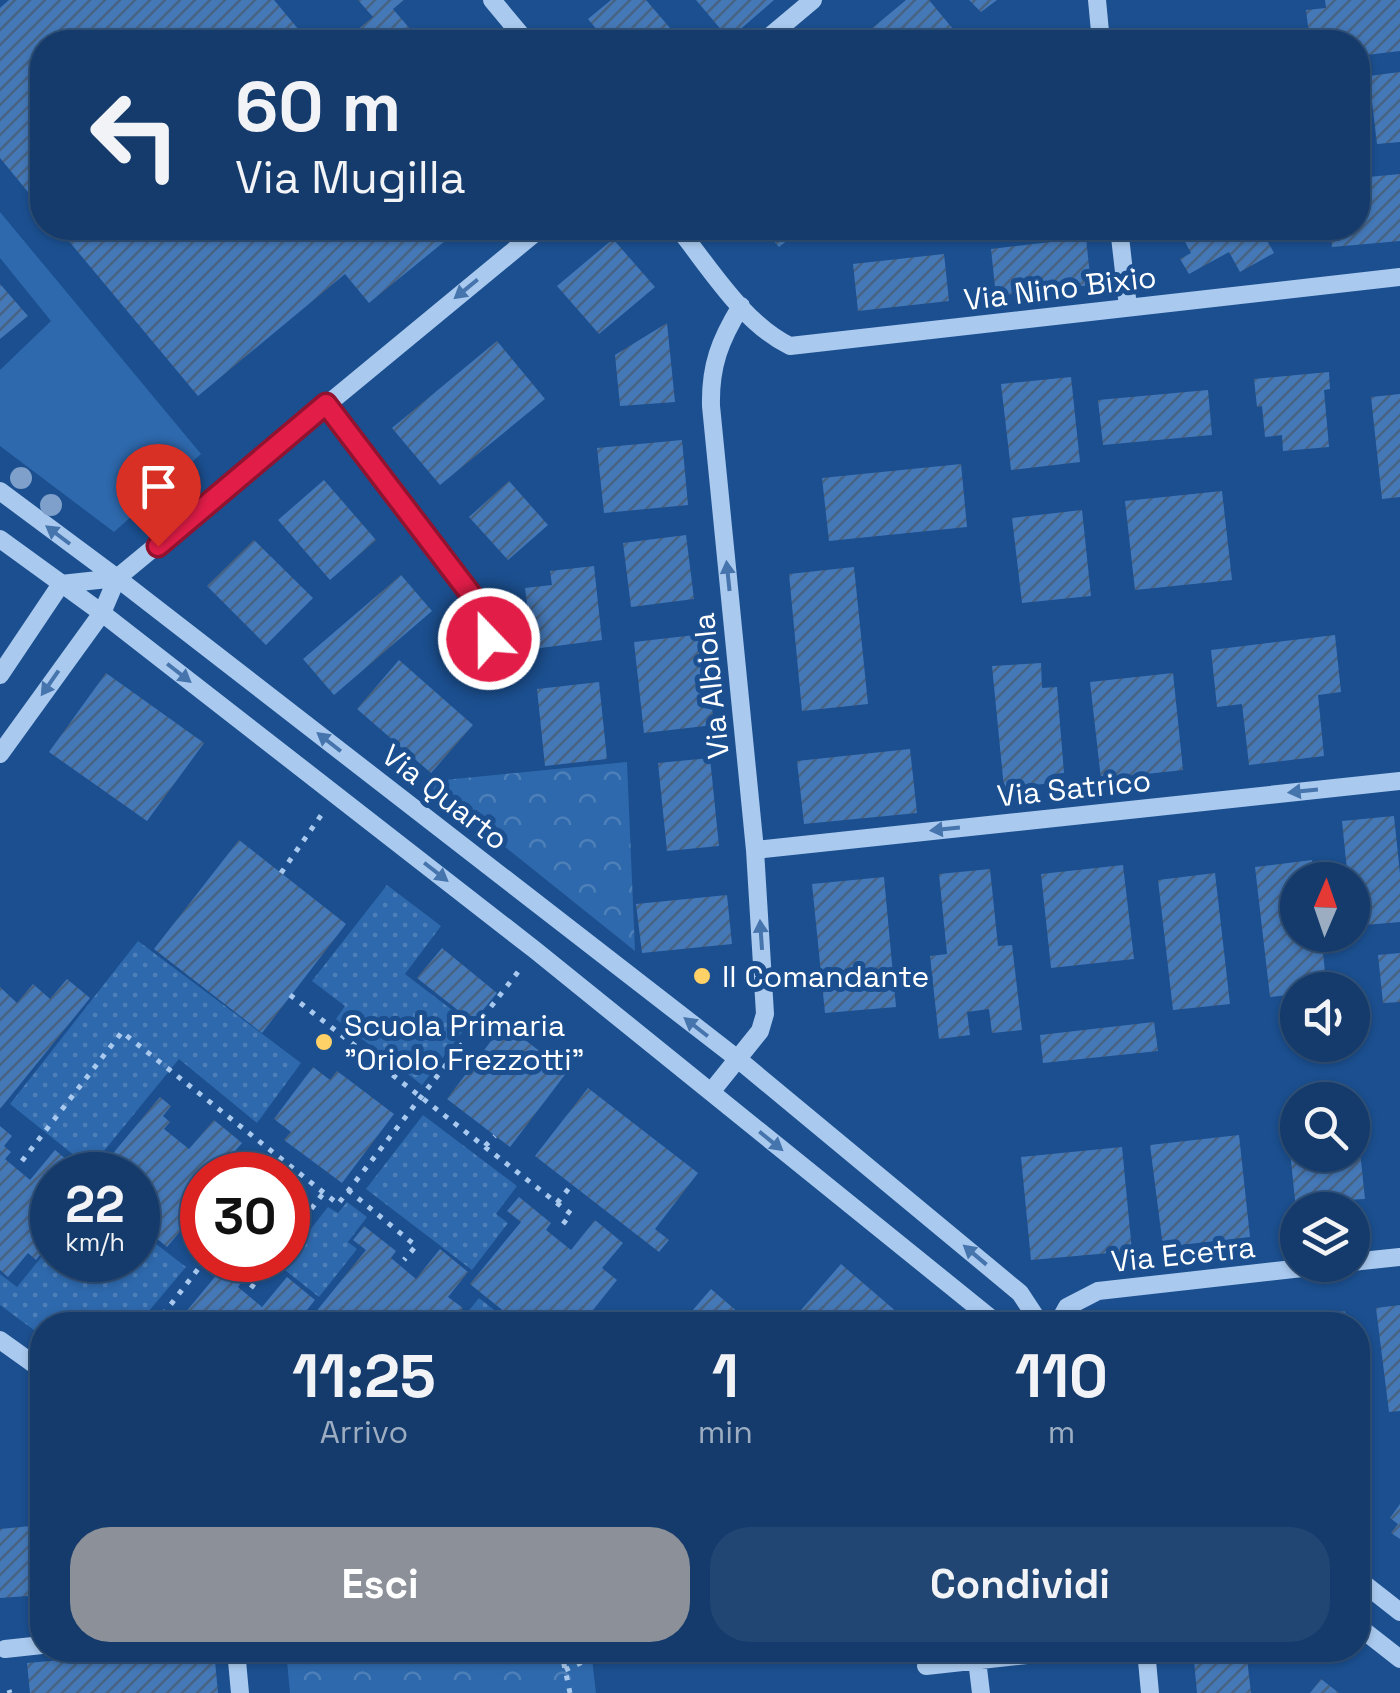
<!DOCTYPE html>
<html lang="it">
<head>
<meta charset="utf-8">
<style>
  :root { --surface:#143b6b; --page:#214673; --text:#f1f3f6; --muted:#9dadc1; --line:#33557e; --accent:#8c9099 }
  body { margin:0; font-family:"Space Grotesk",sans-serif; background:var(--page); color:var(--text); height:100vh; display:flex; flex-direction:column; font-size:38px; white-space:nowrap }
  * { box-sizing:border-box; margin:0 }
  p { font-size:32px; color:var(--muted) }
  .icon { flex:none; width:55px; height:55px; fill:none; stroke:currentColor; stroke-width:2; stroke-linecap:round; stroke-linejoin:round }
  .map { position:relative; flex:1; overflow:hidden }
  .side { position:absolute; left:30px; top:1312px; width:1340px; height:350px; display:flex; flex-direction:column; background:var(--surface); border-radius:40px; box-shadow:0 2px 8px #0004,0 0 0 2px var(--line) }
  .side>* { flex:none }
  .hud { position:absolute; left:30px; top:30px; width:1340px; height:210px; border-radius:40px; box-shadow:0 2px 8px #0004,0 0 0 2px var(--line); background:#143b6b; color:var(--text); overflow:hidden }
  .needle { width:65px; rotate:2deg }
  .tools { position:absolute; left:1280px; top:862px; display:grid; gap:20px }
  .tools a { display:grid; place-items:center; width:90px; height:90px; border-radius:50%; background:var(--surface); box-shadow:0 2px 8px #0004,0 0 0 2px var(--line); font-size:50px }
  .speed { position:absolute; left:30px; top:1152px; display:flex; gap:20px; font-size:50px; font-weight:700; text-align:center }
  .speed>* { display:grid; place-content:center; width:130px; height:130px; border-radius:50%; background:var(--surface); box-shadow:0 2px 8px #0004,0 0 0 2px var(--line); line-height:1 }
  .speed small { font-size:25px; font-weight:400 }
  .speed .limit { border:15px solid #d22; background:#fff; color:#111 }
  .pin { position:absolute; display:grid; place-items:center; width:85px; height:85px; color:#fff; margin:-102px -42px; border-radius:50% 50% 50% 0; rotate:-45deg; box-shadow:0 0 10px #0007 }
  .pin .icon { rotate:45deg }
  .me { position:absolute; width:110px; margin:-55px; rotate:338deg; stroke-linejoin:round; filter:drop-shadow(0 0 8px #0008) }
  .turn { display:flex; align-items:center; gap:35px; height:210px; padding:0 40px; font-size:45px }
  .turn .icon { width:130px; height:130px; stroke-width:2.5 }
  .turn b { display:block; font-size:70px; line-height:85px }
  .eta { display:flex; justify-content:space-evenly; align-items:center; height:170px; text-align:center }
  .eta b { font-size:60px; font-weight:700; line-height:70px }
  .cta { display:flex; gap:20px; margin-top:auto; padding:20px 40px }
  .cta a { flex:1; height:115px; border-radius:40px; background:var(--accent); color:#fff; font-size:40px; font-weight:700; line-height:115px; text-align:center }
  .cta a+a { background:var(--page); color:var(--text) }
  .map>svg:first-child { display:block }
  .grass { fill:#2e69ad }
  .park { fill:url(#park-crowns) }
  .garden { fill:url(#garden-dots) }
  .building { fill:url(#building-hatch) }
  .lines { fill:none; stroke-linecap:round; stroke-linejoin:round }
  .path { stroke:#a9c9ee; stroke-width:5; stroke-dasharray:5 8; stroke-linecap:butt }
  .minor { stroke:#a9c9ee; stroke-width:18 }
  .tree { fill:#7ea0ca }
  .oneway { fill:#4674ac }
  .route-casing { stroke:#92132f; stroke-width:25 }
  .route { stroke:#e11d48; stroke-width:18 }
  .poi-dot { fill:#ffd166; stroke:#1b4f8f; stroke-width:4 }
  .labels { text-anchor:middle; dominant-baseline:central; stroke-width:10; stroke-linejoin:round; paint-order:stroke }
  .street-label { font-size:30px; fill:#fff; stroke:#1b4f8f }
  .poi-label { font-size:30px; fill:#fff; stroke:#1b4f8f; text-anchor:start }
</style>
</head>
<body>
<div class="map">
<svg width="1400" height="1693" viewBox="0 0 1400 1693">
  <defs>
    <pattern id="park-crowns" width="20" height="18" patternUnits="userSpaceOnUse" patternTransform="scale(2.5)"><rect width="20" height="18" fill="#2e69ad"/><path d="M2 6a3 3 0 1 1 6 0M12 15a3 3 0 1 1 6 0" fill="none" stroke="#4d80b9"/></pattern>
    <pattern id="garden-dots" width="8" height="8" patternUnits="userSpaceOnUse" patternTransform="scale(2.5)"><rect width="8" height="8" fill="#2e69ad"/><path d="M2 2h.1M6 6h.1" fill="none" stroke="#4d80b9" stroke-width="1.8" stroke-linecap="round"/></pattern>
    <pattern id="building-hatch" width="6" height="6" patternUnits="userSpaceOnUse" patternTransform="scale(2.5)"><rect width="6" height="6" fill="#4478b7"/><path d="M-1 1l2-2M0 6l6-6M5 7l2-2" fill="none" stroke="#486282"/></pattern>
  </defs>
  <rect width="100%" height="100%" fill="#1b4f8f"/>
  <path class="grass" d="M0 212 201 454 114 532 0 446V370L51 321 0 258Z"/>
  <path class="park" d="M627 762 635 951 424 782Z
    M286 1650H591L596 1693H290Z"/>
  <path class="garden" d="M387 885 441 926 405 974 469 1023 422 1085 336 1019 345 1006 312 981Z
    M138 941 301 1063 257 1123 179 1059 90 1168 10 1104Z
    M423 1115 517 1186 496 1214 508 1223 472 1270 366 1189Z
    M347 1202 367 1217 348 1242 357 1249 319 1297 281 1267 328 1207 338 1213Z
    M138 1230 186 1267 137 1325H42V1336L0 1305V1274L17 1287 52 1244V1260H138Z
    M479 1298 513 1325H457Z"/>
  <path class="building" d="M9 0H274L309 42H42V209L0 158V8Z
    M358 0H404L393 9 411 30 397 42H355L350 36 373 17Z
    M611 0H646L682 42H607L588 19Z
    M696 0H774L729 39Z
    M906 0H929L953 29 937 42H870L864 35Z
    M969 0H997L981 12Z
    M1325 0H1400V51L1358 56V42H1310L1306 10 1326 8Z
    M1400 72V142L1377 144 1369 76Z
    M1400 174V241L1332 247 1330 228H1358V178Z
    M58 228H461L369 303 345 274 198 396Z
    M762 228H803L779 247Z
    M1198 228H1210L1214 235 1227 228H1260L1274 253 1240 272 1229 252 1189 274 1180 259 1191 253 1182 236Z
    M1086 238 1091 285 996 296 991 249Z
    M613 239 655 287 599 334 557 286Z
    M944 254 949 301 858 311 853 264Z
    M0 284 28 316 0 339Z
    M667 323 675 402 620 406 615 355Z
    M497 341 545 399 440 485 392 428Z
    M1329 372 1330 389 1324 390 1329 447 1283 451 1282 435 1265 437 1262 406 1257 407 1254 379Z
    M1071 377 1080 462 1011 470 1001 384Z
    M1208 390 1212 435 1103 445 1098 400Z
    M1400 394V497L1382 499 1371 397Z
    M682 440 688 505 604 513 597 448Z
    M961 464 967 527 829 541 822 478Z
    M324 480 376 540 330 580 278 520Z
    M509 481 548 525 508 560 469 517Z
    M1222 491 1232 580 1135 590 1125 501Z
    M1082 510 1091 596 1022 603 1012 518Z
    M686 535 694 599 631 607 623 543Z
    M254 540 313 598 266 645 207 586Z
    M594 566 602 640 533 649 525 588 552 585 550 571Z
    M854 567 868 704 802 711 789 574Z
    M401 575 432 611 334 695 303 659Z
    M704 634 714 725 644 733 634 642Z
    M1335 635 1341 692 1318 695 1324 756 1249 765 1242 704 1217 707 1211 650Z
    M399 660 473 725 431 773 357 709Z
    M1041 663 1042 688 1057 687 1064 773 1053 774V783L1004 788 992 666Z
    M106 673 204 743 147 821 49 752Z
    M1173 673 1183 770 1101 779 1090 682Z
    M599 682 607 759 545 766 537 689Z
    M910 749 917 813 804 824 797 761Z
    M710 758 719 846 667 851 658 763Z
    M1394 816 1400 874V922L1353 926 1352 880H1348L1342 821Z
    M239 840 346 924 262 1033 154 949Z
    M1312 860 1315 880H1298V935H1321L1327 990H1298V994L1270 997 1255 867Z
    M1123 865 1134 959 1051 968 1041 874Z
    M990 869 998 946 1012 945 1022 1030 992 1033 989 1009 967 1012 970 1035 939 1039 930 956 947 954 939 874Z
    M1215 873 1230 1004 1173 1010 1158 880Z
    M884 877 896 1007 825 1013 812 884Z
    M727 895 732 944 642 953 636 904Z
    M442 948 497 993 473 1022 417 978Z
    M1400 953V1002L1383 1003 1378 955Z
    M67 979 90 998 0 1109V987L17 1003 33 984 50 999Z
    M1154 1022 1158 1051 1043 1063 1040 1035Z
    M504 1024 567 1072 510 1147 447 1099Z
    M313 1067 330 1080 337 1071 394 1114 342 1183 284 1140 291 1132 274 1119Z
    M588 1088 698 1173 655 1229 669 1240 659 1252 535 1156Z
    M160 1097 171 1106 163 1116 170 1122 164 1129 189 1149 214 1120 242 1143 221 1167 231 1175H202V1220L195 1230 187 1223 167 1247 138 1223V1175H95Z
    M1352 1104H1355L1365 1199 1344 1200 1345 1210H1296L1288 1131 1298 1130V1155H1352Z
    M0 1126 12 1136 4 1146 11 1152 5 1159 30 1180 55 1150 83 1173 52 1175V1240L36 1260 28 1253 8 1277 0 1270Z
    M1239 1135 1250 1237 1163 1247 1150 1145Z
    M1122 1147 1132 1251 1031 1260 1021 1157Z
    M519 1197 551 1223 546 1230 571 1250 595 1220 623 1243 602 1268 617 1280 581 1325H521L470 1284 521 1222 507 1211Z
    M364 1226 396 1251 391 1258 416 1279 440 1249 468 1272 448 1297 463 1308 449 1325H330L315 1313 366 1250 353 1240Z
    M229 1260 245 1264 236 1274 243 1280 238 1287 262 1307 287 1277 315 1300 295 1325H175Z
    M841 1264 912 1325H788Z
    M711 1289 753 1325H680Z
    M1400 1305V1411L1389 1412 1376 1308Z
    M1345 1311 1347 1325H1291L1290 1318Z
    M1400 1504V1539L1391 1533 1398 1524 1390 1518Z
    M42 1525V1595L0 1598V1529Z
    M178 1650H214L218 1693H30L27 1663Z
    M1193 1650H1246L1251 1693H1197Z
    M1321 1679 1339 1693H1310Z"/>
  <g class="lines">
    <path class="path" d="M281 873 322 814
      M290 995 571 1214 559 1229
      M485 1146 495 1136
      M22 1161 122 1032 338 1204 521 968
      M270 1175 282 1159
      M348 1190 416 1246 404 1260
      M557 1203 570 1187
      M288 1240 324 1192
      M251 1288 272 1260
      M155 1325 205 1260
      M561 1650 570 1693
      M565 1670 609 1650
      M9 1690 10 1693"/>
    <path class="minor" d="M492 0 527 42
      M1097 0 1101 42
      M763 42 813 0
      M678 228C710 268 743 323 790 346L1400 277
      M1119 228 1128 307
      M326 404 488 617 490 661
      M0 491 117 578 739 1060 1020 1293 1041 1325
      M0 539 102 613 535 950 993 1320 1004 1325
      M61 584 117 578
      M0 675 61 584
      M0 754 102 613 117 578 541 228
      M755 850 1400 781
      M711 1092 760 1031 765 1014 755 850 711 406C710 366 720 340 741 306
      M1352 1262 1400 1257
      M1057 1325 1067 1307 1098 1291 1329 1265
      M0 1340 42 1370
      M1358 1579 1400 1612
      M1358 1626 1400 1659
      M5 1649 42 1645
      M236 1650 240 1693
      M1146 1650 1150 1693
      M977 1660 981 1693
      M926 1666 1073 1650"/>
  </g>
  <g class="tree">
    <circle cx="21" cy="478" r="11"/>
    <circle cx="51" cy="505" r="11"/>
  </g>
  <defs><path id="oneway-solid" d="M-6-.8H1V-3.2L6.5 0L1 3.2V.8H-6Z" transform="scale(2.5)"/></defs>
  <g class="oneway">
    <use href="#oneway-solid" transform="translate(466 289) rotate(141)"/>
    <use href="#oneway-solid" transform="translate(58 535) rotate(-143)"/>
    <use href="#oneway-solid" transform="translate(728 576) rotate(-96)"/>
    <use href="#oneway-solid" transform="translate(179 673) rotate(38)"/>
    <use href="#oneway-solid" transform="translate(50 683) rotate(125)"/>
    <use href="#oneway-solid" transform="translate(329 742) rotate(-142)"/>
    <use href="#oneway-solid" transform="translate(1303 791) rotate(174)"/>
    <use href="#oneway-solid" transform="translate(945 829) rotate(174)"/>
    <use href="#oneway-solid" transform="translate(436 872) rotate(38)"/>
    <use href="#oneway-solid" transform="translate(761 935) rotate(-94)"/>
    <use href="#oneway-solid" transform="translate(696 1027) rotate(-142)"/>
    <use href="#oneway-solid" transform="translate(771 1141) rotate(39)"/>
    <use href="#oneway-solid" transform="translate(975 1255) rotate(-140)"/>
  </g>
  <g class="lines">
    <g class="route-casing">
      <path id="route" d="M158 546 326 404 488 617 489 639"/>
    </g>
    <use href="#route" class="route"/>
  </g>
  <g class="poi-dot">
    <circle cx="702" cy="976" r="10"/>
    <circle cx="324" cy="1042" r="10"/>
  </g>
  <g class="labels">
    <g class="street-label">
      <text transform="translate(1060 288) rotate(-7)">Via Nino Bixio</text>
      <text transform="translate(711 686) rotate(-96)">Via Albiola</text>
      <text transform="translate(1074 788) rotate(-6)">Via Satrico</text>
      <text transform="translate(445 797) rotate(38)">Via Quarto</text>
      <text transform="translate(1183 1254) rotate(-6)">Via Ecetra</text>
    </g>
    <g class="poi-label">
      <text x="722" y="976">Il Comandante</text>
      <text x="344" y="1025">Scuola Primaria<tspan x="344" dy="34">"Oriolo Frezzotti"</tspan></text>
    </g>
  </g>
</svg>
<div class="tools">
<a><svg class="needle" viewBox="-14 -14 28 28"><path d="M0-13l5 13h-10z" fill="#e53935"/><path d="M0 13l5-13h-10z" fill="#9dadc1"/></svg></a>
<a><svg class="icon" aria-label="sound" viewBox="0 0 24 24"><path d="M4 9h4l5-4v14l-5-4H4zM17 9q2 3 0 6"/></svg></a>
<a><svg class="icon" aria-label="search" viewBox="0 0 24 24"><circle cx="10" cy="10" r="6"/><path d="M15 15l6 6"/></svg></a>
<a><svg class="icon" aria-label="layers" viewBox="0 0 24 24"><path d="M12 4l9 5-9 5-9-5zM3 14l9 5 9-5"/></svg></a>
</div>
<div class="speed"><div>22<small>km/h</small></div><div class="limit">30</div></div>
<div class="pin" style="left:158px;top:546px;background:#d93025"><svg class="icon" aria-label="arrive" viewBox="0 0 24 24"><path d="M6 21V4h12l-3 4 3 4H6"/></svg></div>
<svg class="me" style="left:489px;top:639px" viewBox="-20 -20 40 40"><circle r="17" fill="#e11d48" stroke="#fff" stroke-width="3"/><path d="M0-11L8 9 0 5-8 9z" fill="#fff"/></svg>
<div class="hud">
<div class="turn"><svg class="icon" aria-label="left" viewBox="0 0 24 24"><path d="M17 20v-9H6M10 6l-5 5 5 5"/></svg><div><b>60 m</b>Via Mugilla</div></div>
</div>
<section class="side">
<div class="eta">
<div><b>11:25</b><p>Arrivo</p></div>
<div><b>1</b><p>min</p></div>
<div><b>110</b><p>m</p></div>
</div>
<div class="cta"><a>Esci</a><a>Condividi</a></div>
</section>
</div>
</body>
</html>
